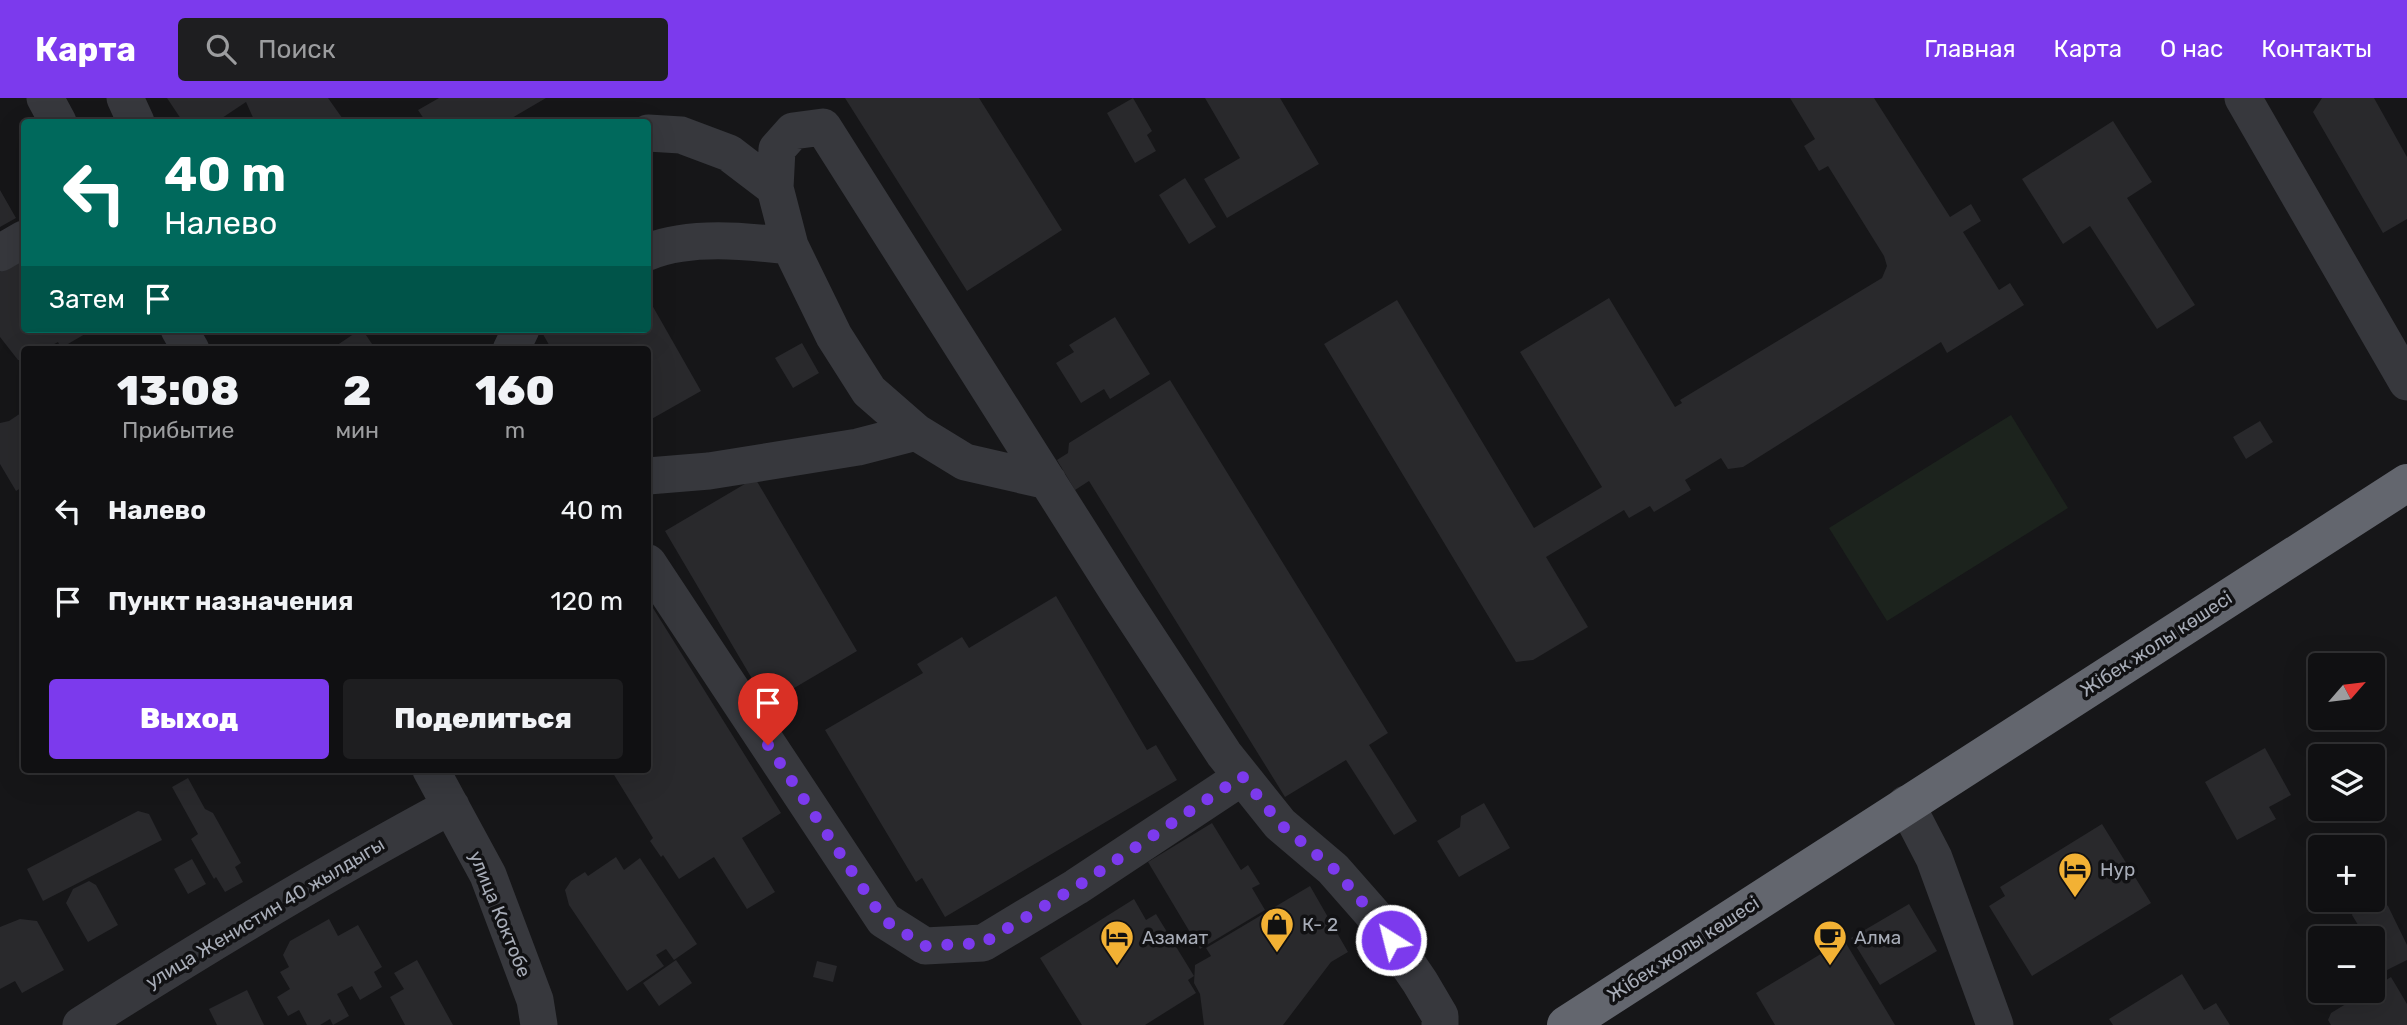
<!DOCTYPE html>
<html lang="ru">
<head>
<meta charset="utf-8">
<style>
  :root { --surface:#101012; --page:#1e1e20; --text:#f1f3f6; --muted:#9c9d9f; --line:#303032; --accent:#7c3aed }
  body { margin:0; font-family:Rubik,sans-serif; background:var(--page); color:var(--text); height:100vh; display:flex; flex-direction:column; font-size:26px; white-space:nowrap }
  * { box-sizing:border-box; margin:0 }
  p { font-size:23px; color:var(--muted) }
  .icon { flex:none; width:38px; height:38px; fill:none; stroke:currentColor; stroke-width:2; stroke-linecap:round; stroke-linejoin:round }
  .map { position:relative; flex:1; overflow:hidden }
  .sheet { position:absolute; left:21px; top:248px; width:630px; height:427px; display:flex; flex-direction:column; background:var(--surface); border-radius:7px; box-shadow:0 7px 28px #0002,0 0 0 2px var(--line) }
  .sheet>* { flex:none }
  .top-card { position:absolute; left:21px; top:21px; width:630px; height:214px; border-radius:7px; box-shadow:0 7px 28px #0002,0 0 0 2px var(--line); background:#00695c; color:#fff; overflow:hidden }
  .needle { width:46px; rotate:62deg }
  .tools { position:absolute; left:2308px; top:555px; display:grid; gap:14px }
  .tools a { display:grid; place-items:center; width:77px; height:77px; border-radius:7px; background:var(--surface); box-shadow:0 7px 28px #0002,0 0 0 2px var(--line); font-size:35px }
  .pin { position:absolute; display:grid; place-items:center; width:60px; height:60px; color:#fff; margin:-72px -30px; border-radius:50% 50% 50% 0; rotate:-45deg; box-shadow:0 0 7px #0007 }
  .pin .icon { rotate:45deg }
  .me { position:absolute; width:77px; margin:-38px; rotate:324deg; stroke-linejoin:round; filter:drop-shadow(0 0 5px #0008) }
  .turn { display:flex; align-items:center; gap:24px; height:147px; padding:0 28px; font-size:32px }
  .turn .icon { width:91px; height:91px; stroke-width:2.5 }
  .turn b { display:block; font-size:49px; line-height:60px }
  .then { display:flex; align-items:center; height:66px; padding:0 28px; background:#0003; gap:14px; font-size:26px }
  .eta { display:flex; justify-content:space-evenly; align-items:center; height:119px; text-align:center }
  .eta b { font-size:42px; font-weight:800; line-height:49px }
  .action { display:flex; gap:14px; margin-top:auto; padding:14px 28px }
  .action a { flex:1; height:80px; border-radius:7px; background:var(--accent); color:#fff; font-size:28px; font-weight:800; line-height:80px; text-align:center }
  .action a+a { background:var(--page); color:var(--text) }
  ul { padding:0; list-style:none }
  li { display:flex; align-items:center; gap:21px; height:91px; padding:0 28px }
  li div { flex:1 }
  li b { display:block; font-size:26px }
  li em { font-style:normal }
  header { display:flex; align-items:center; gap:42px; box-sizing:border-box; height:98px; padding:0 35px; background:var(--accent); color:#fff }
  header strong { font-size:33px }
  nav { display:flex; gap:38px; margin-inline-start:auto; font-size:24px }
  .search { width:490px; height:63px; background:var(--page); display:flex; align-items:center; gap:18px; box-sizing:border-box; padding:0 24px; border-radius:7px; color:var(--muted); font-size:26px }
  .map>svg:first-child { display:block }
  .green { fill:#1c231d }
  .building { fill:#29292c }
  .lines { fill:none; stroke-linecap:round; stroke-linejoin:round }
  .minor { stroke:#37383d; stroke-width:37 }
  .highway { stroke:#63666e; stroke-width:38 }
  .route { stroke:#7c3aed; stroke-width:12; stroke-dasharray:0 21.6 }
  .labels { text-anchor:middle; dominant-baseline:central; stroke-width:7; stroke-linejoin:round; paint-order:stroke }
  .street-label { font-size:19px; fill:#a8adb8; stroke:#111113 }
  .poi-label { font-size:19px; fill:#a8adb8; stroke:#111113; text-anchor:start }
</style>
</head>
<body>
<header>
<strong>Карта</strong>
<div class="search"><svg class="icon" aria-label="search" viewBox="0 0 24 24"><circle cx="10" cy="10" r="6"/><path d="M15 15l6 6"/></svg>Поиск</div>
<nav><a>Главная</a><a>Карта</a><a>О нас</a><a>Контакты</a></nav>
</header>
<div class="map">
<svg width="2407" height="927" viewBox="0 0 2407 927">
  <rect width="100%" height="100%" fill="#161618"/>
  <path class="green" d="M2011 317 2068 410 1887 523 1829 430Z"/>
  <path class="building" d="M167 0H328L345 24H255L246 4 216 24H183Z
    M439 0H546L505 24H426L418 12Z
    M845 0H979L1062 132 967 193Z
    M1133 0 1152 33 1147 37 1156 53 1135 65 1107 15Z
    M1205 0H1280L1319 66 1227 120 1204 81 1240 60Z
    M1790 0H1874L1950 119 1971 106 1981 123 1963 134 1999 192 2010 185 2024 207 1947 255 1941 244 1743 369 1728 371 1721 360 1685 382 1691 392 1654 414 1650 408 1629 420 1624 412 1546 459 1588 529 1533 562 1516 564 1324 246 1397 202 1534 430 1602 389 1520 254 1609 200 1675 309 1682 305 1680 302 1882 180 1887 168 1884 158 1828 68 1819 73 1804 48 1815 41Z
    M2322 0H2374L2407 59V121L2383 135 2313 14Z
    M2113 23 2152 84 2127 100 2195 207 2157 231 2090 128 2063 146 2022 81Z
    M1185 80 1216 129 1189 146 1159 97Z
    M0 92 16 120 0 129Z
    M24 160V231H82L85 236 61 250 58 244 43 252H24V262H18L0 239V174Z
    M648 200 701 293 648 323V252H552L540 231H648Z
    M1115 219 1150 276 1110 301 1104 291 1081 305 1056 265 1074 254 1069 247Z
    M362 231 376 252H330L361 231Z
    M802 245 819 275 793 290 775 260Z
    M1170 282 1388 635 1369 647 1417 723 1394 737 1346 662 1285 699 1089 383 1075 392 1057 362 1068 355 1069 345Z
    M24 313V388L16 393 0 366V325L9 323Z
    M2260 323 2273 344 2246 361 2233 339Z
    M755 380 857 553 767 606 665 433Z
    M1056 498 1147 652 1156 647 1177 682 945 819 922 780 916 784 825 632 923 575 917 566 962 539 969 550Z
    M648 502 781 715 742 740 775 794 747 811 714 759 679 781 663 757 661 759 650 743 653 740 611 672H648Z
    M2265 650 2291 697 2269 709 2276 721 2237 742 2205 684Z
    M188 680 205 711 213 715 241 765 235 769 243 784 225 794 216 779 214 781 191 741 198 736 172 689Z
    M1484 705 1510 750 1459 779 1437 743 1460 729 1461 718Z
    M138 713 149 716 162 742 43 803 27 771Z
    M1212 725 1241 772 1248 767 1260 786 1252 790 1265 812 1200 851 1148 764Z
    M2102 726 2151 805 2032 878 1989 808 2005 798 2000 789Z
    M616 759 624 772 640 760 697 846 674 862 666 851 656 857 664 868 627 893 569 807 565 792 571 783 585 774 588 778Z
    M192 761 206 786 188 796 174 771Z
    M89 783 96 787 118 827 88 844 66 805 73 791Z
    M1310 788 1348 854 1331 864 1283 927H1204L1200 896 1194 885 1195 867 1211 858 1206 850Z
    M2377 800 2388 808 2407 847V862L2373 879V840H2366L2352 817 2356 807 2366 802Z
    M1134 801 1146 822 1156 816 1194 878 1188 882 1196 895 1145 927H1082L1040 860Z
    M1909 806 1937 853 1880 887 1851 840Z
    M20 821 37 823 64 872 22 895 15 883 0 891V829Z
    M329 821 338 838 358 827 382 869 374 874 382 889 360 902 352 888 337 896 349 918 333 927 330 921 320 927H307L299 912 288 918 277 899 290 891 280 874 289 869 283 857 290 843Z
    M1844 842 1895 927H1775L1756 895Z
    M417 862 453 927H405L390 899 404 891 394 875Z
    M676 862 692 885 659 908 643 885Z
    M817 863 837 868 833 884 813 879Z
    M2182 876 2204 912 2216 905 2230 927H2113L2109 921Z
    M2391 879 2407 906V927H2331L2328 922 2331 915 2369 892H2373V890Z
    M247 892 264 927H217L209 911Z"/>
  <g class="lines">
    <path class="minor" d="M45 0 58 24
      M125 0 136 24
      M2243 0 2407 284
      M648 35 681 37 729 55 775 90
      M648 154C690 137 746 143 790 148
      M0 155 24 141
      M179 231 191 252
      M511 252 521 231
      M648 378 709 373 858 349 916 334
      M1048 383 965 364 916 334 869 293 834 238 790 148 775 90 777 51 793 33 823 29 1121 499 1224 656 1280 726 1333 771 1377 821 1420 884 1440 918V927
      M648 465 884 822 925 848 983 845 1076 789 1242 679
      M431 672 488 777 535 902 539 927
      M1906 706 1934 760 1995 927
      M81 927C202 850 324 776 451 708"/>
    <path class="highway" d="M1566 927 2407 385"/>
  </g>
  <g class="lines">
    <path class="route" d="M768 647 884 822 925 848 983 845 1076 789 1242 678 1280 726 1334 771 1377 821 1391 842"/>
  </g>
  <defs>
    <g id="hotel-pin" transform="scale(1.75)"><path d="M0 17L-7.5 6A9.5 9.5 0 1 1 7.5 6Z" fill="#f2b134" stroke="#111113"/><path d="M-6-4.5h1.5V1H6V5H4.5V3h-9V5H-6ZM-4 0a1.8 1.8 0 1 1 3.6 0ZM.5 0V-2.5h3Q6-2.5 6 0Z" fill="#111"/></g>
    <g id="shop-pin" transform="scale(1.75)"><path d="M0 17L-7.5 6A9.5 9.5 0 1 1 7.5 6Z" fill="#f2b134" stroke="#111113"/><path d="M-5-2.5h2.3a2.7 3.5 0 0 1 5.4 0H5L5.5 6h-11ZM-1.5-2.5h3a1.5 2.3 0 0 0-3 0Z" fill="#111"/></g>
    <g id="cafe-pin" transform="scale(1.75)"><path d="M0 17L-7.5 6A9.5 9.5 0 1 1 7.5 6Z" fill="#f2b134" stroke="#111113"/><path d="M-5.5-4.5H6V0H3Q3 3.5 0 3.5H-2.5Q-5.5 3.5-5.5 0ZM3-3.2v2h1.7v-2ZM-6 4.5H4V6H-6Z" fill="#111"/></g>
  </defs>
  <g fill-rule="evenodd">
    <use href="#hotel-pin" x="2075" y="771"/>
    <use href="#shop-pin" x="1277" y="826"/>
    <use href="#hotel-pin" x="1117" y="839"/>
    <use href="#cafe-pin" x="1830" y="839"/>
  </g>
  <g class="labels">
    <g class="street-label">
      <text transform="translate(2156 546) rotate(-33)">Жібек жолы көшесі</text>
      <text transform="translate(265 815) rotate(-31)">улица Женистин 40 жылдыгы</text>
      <text transform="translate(500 816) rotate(68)">улица Коктобе</text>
      <text transform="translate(1683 851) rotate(-33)">Жібек жолы көшесі</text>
    </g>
    <g class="poi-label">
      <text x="2100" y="771">Нур</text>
      <text x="1302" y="826">К- 2</text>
      <text x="1142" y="839">Азамат</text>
      <text x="1854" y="839">Алма</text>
    </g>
  </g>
</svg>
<div class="tools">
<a><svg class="needle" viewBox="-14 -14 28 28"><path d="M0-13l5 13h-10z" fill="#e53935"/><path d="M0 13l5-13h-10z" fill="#9c9d9f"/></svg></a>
<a><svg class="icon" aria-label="layers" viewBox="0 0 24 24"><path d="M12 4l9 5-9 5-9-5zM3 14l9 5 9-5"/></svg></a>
<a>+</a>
<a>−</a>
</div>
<div class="pin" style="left:768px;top:647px;background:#d93025"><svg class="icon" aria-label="arrive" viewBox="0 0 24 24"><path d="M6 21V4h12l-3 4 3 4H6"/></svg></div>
<svg class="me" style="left:1391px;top:842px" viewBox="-20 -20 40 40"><circle r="17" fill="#7c3aed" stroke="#fff" stroke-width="3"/><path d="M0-11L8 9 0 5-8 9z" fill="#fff"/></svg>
<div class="top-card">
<div class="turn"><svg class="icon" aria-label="left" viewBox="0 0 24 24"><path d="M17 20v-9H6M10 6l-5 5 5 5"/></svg><div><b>40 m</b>Налево</div></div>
<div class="then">Затем<svg class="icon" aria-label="arrive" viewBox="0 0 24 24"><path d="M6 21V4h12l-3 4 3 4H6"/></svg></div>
</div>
<section class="sheet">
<div class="eta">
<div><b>13:08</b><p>Прибытие</p></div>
<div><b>2</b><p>мин</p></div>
<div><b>160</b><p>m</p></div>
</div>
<ul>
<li><svg class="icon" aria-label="left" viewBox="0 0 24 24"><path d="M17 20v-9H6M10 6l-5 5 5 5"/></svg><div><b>Налево</b></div><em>40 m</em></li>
<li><svg class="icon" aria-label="arrive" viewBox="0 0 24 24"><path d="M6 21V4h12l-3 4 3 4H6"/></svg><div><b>Пункт назначения</b></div><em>120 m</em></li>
</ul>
<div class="action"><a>Выход</a><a>Поделиться</a></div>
</section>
</div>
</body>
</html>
